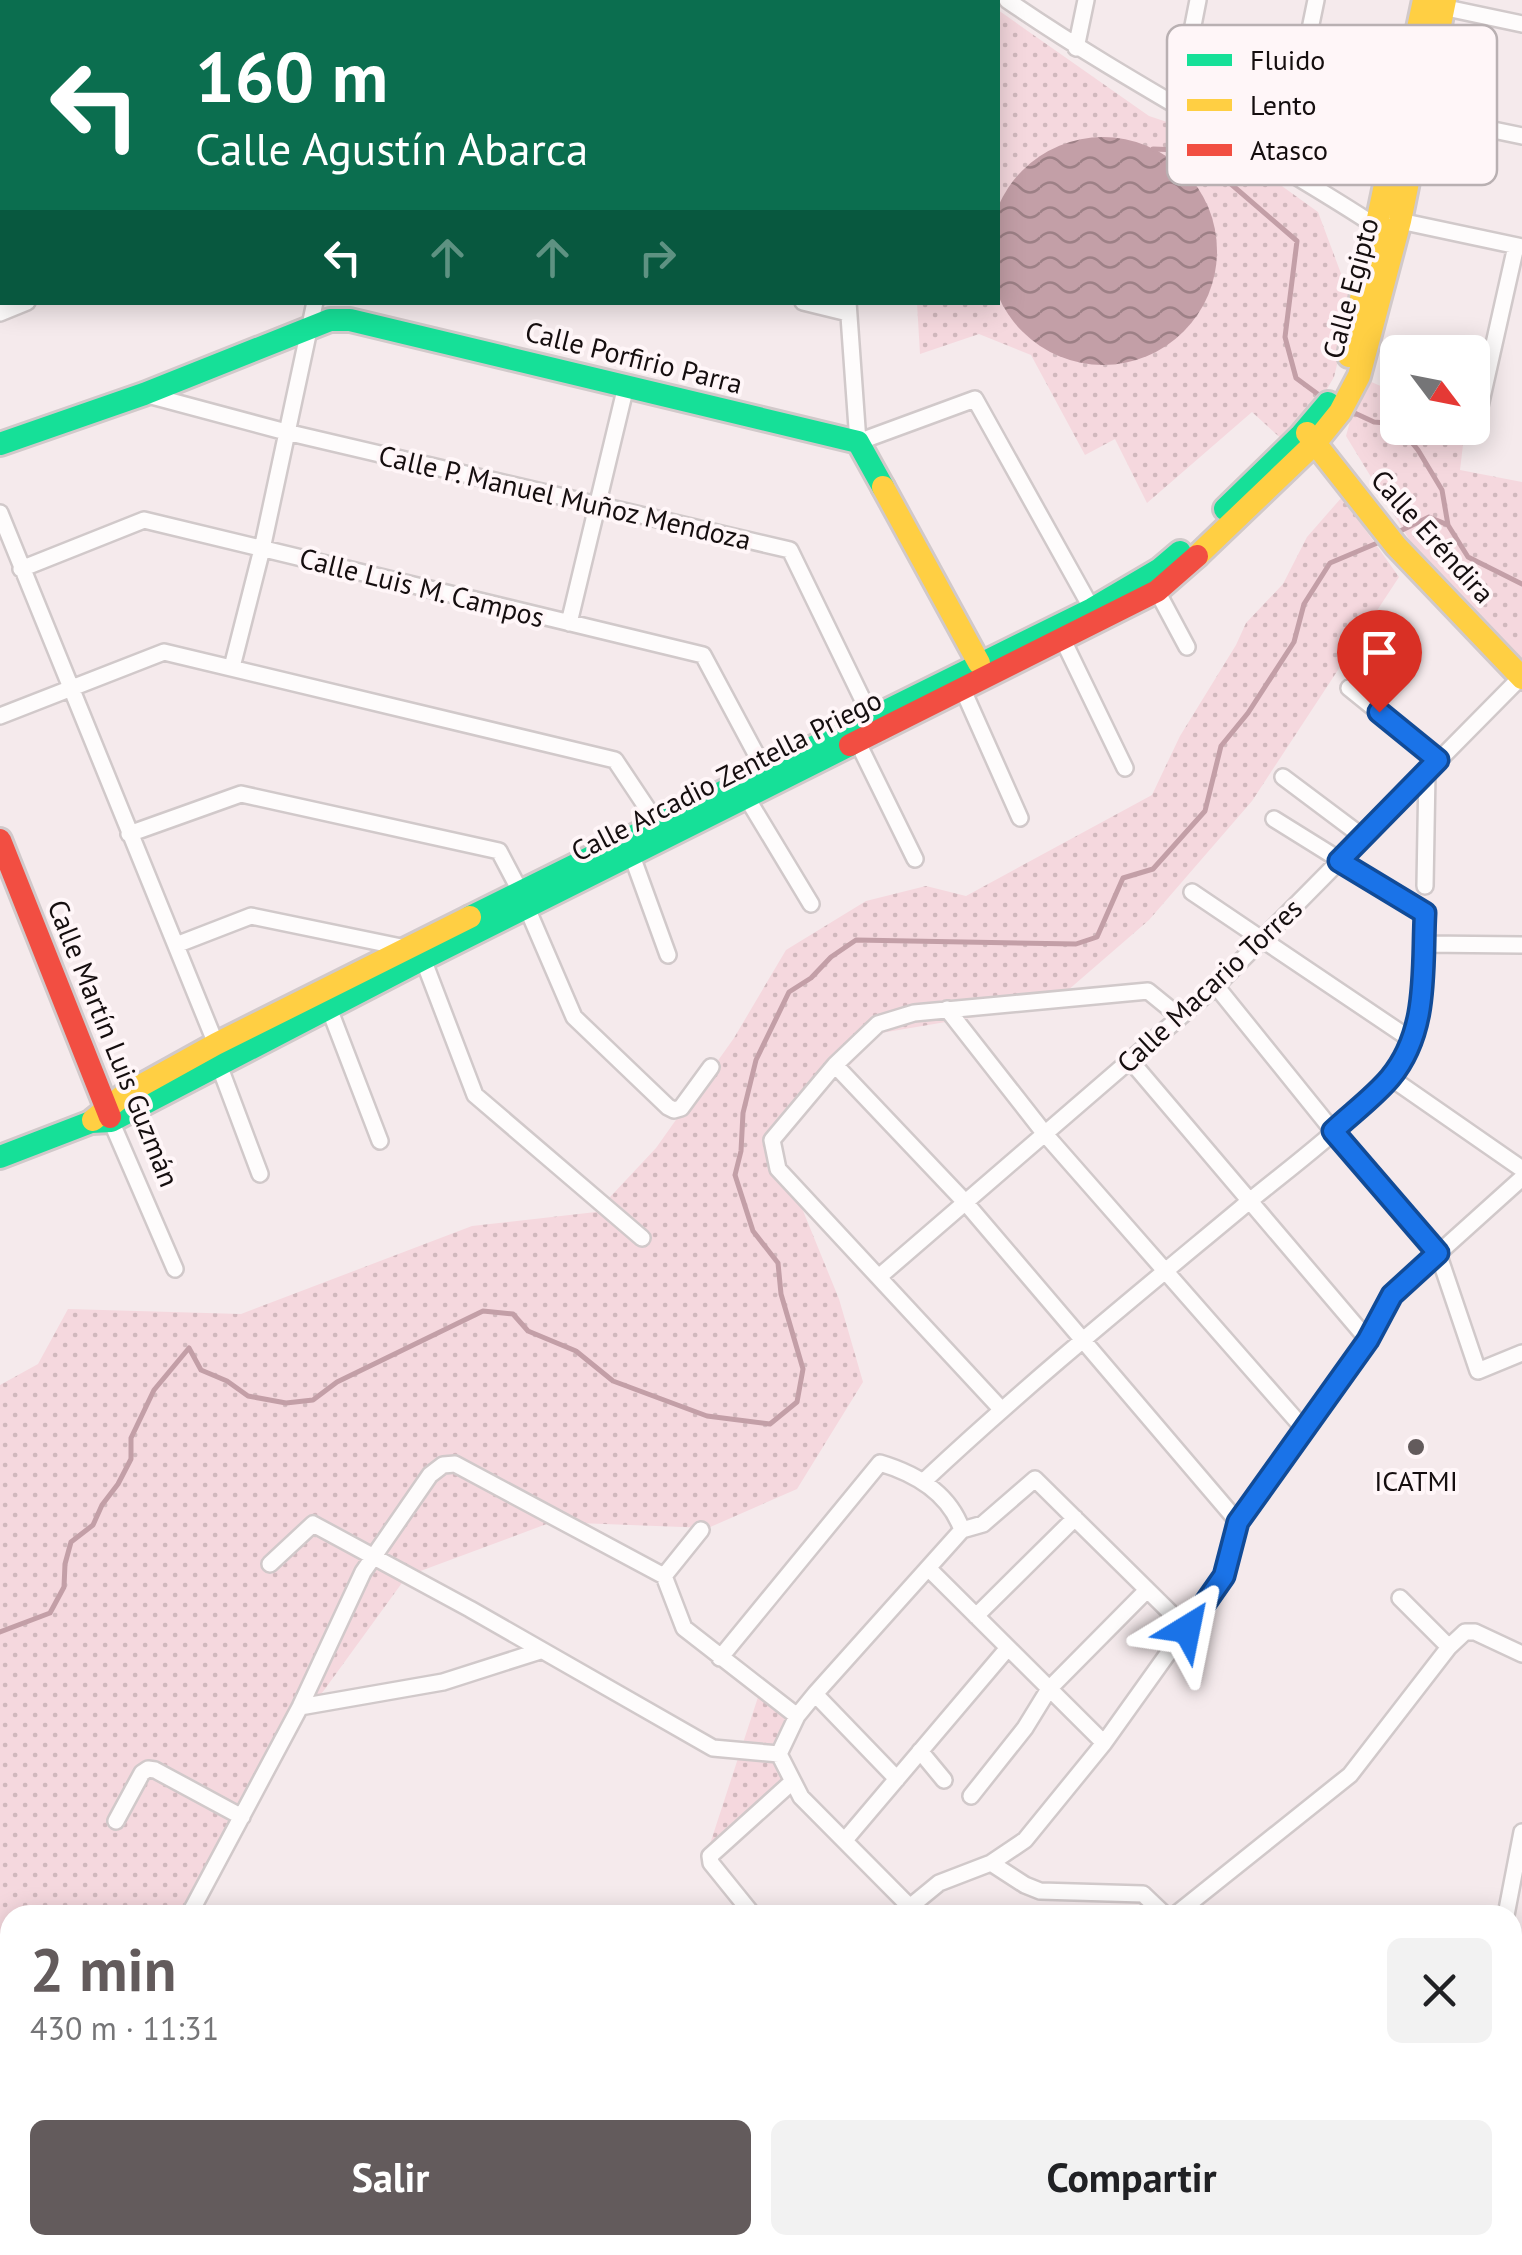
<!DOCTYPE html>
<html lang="es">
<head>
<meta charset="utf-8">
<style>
  :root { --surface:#fff; --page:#f2f2f2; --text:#202124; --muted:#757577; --accent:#635b5c }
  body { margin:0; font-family:"PT Sans",sans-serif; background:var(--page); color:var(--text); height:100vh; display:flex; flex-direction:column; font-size:38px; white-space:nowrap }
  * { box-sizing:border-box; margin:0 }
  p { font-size:32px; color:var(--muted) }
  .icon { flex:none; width:55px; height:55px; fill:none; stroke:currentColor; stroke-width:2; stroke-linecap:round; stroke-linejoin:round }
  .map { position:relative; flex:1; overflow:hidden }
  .sheet { position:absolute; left:0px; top:1905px; width:1522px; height:350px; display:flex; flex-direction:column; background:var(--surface); border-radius:30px 30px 0 0; box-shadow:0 5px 25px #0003 }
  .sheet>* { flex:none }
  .top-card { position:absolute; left:0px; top:0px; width:1000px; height:305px; box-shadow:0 5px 25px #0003; background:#0b6e4f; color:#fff; overflow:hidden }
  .needle { width:65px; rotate:122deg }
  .buttons { position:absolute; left:1380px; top:335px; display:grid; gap:20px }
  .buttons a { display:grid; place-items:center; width:110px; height:110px; border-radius:15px; background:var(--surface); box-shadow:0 5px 25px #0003; font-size:50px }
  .pin { position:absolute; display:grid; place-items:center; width:85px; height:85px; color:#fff; margin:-102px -42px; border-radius:50% 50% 50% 0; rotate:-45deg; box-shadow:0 0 10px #0007 }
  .pin .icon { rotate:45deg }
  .me { position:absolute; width:110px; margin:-55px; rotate:35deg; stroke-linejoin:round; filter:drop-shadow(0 0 8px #0008) }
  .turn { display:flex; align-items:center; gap:35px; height:210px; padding:0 30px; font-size:45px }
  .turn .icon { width:130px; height:130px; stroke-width:2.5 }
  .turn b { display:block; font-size:70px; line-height:85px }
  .lanes { display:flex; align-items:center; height:95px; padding:0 30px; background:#0003; justify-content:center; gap:50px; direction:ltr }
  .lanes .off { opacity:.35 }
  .round { display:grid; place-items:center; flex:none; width:105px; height:105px; border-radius:15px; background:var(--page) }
  .overview { display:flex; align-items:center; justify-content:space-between; height:170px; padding:0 30px }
  h1 { font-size:60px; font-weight:700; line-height:75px; color:var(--accent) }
  .primary-button { display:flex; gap:20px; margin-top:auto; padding:20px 30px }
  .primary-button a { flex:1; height:115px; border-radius:15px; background:var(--accent); color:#fff; font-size:40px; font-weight:700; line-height:115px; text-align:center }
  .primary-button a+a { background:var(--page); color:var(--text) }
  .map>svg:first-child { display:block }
  .grass { fill:url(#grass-dots) }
  .water { fill:url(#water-waves) }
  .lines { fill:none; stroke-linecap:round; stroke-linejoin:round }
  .stream { stroke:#c39fa7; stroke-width:5 }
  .street-casing { stroke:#d1c9ca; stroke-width:20 }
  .fast-casing { stroke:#d1c9ca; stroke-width:28 }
  .slow-casing { stroke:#d1c9ca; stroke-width:28 }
  .jam-casing { stroke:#d1c9ca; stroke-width:28 }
  .street { stroke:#fefcfc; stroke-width:15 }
  .fast { stroke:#16e098; stroke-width:22 }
  .slow { stroke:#ffcf43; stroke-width:22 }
  .jam { stroke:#f24e42; stroke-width:22 }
  .route-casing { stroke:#114b97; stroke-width:25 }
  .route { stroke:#1a73e8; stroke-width:18 }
  .poi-dot { fill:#635b5c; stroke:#fff6f8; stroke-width:4 }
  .labels { text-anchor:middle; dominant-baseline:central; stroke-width:8; stroke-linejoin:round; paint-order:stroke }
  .street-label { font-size:28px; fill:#150e0f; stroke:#fff6f8 }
  .poi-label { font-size:28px; fill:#150e0f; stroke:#fff6f8 }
  .key { fill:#fff6f8; stroke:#b9b0b2; stroke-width:2.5 }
  .key-label { font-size:28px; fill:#150e0f }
</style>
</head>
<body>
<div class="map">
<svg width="1522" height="2255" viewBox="0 0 1522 2255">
  <defs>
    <pattern id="grass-dots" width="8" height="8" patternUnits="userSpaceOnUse" patternTransform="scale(2.5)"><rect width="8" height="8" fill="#f5d8de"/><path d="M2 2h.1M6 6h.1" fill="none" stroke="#d1b8bd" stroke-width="1.8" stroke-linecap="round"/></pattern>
    <pattern id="water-waves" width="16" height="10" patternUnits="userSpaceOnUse" patternTransform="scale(2.5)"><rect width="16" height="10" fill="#c39fa7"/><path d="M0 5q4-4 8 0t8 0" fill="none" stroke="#9d8086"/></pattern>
  </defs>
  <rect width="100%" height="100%" fill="#f5eaec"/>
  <path class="grass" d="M160 0H984L987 2H161Z
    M998 10 1149 116 1215 138 1318 212 1352 303 1334 377 1309 420 1286 443 1252 412 1147 503 1115 439 1085 455 1031 355 979 334 920 354 917 303 998 302Z
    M1362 378 1397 393 1398 428H1465L1460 470 1522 482V661L1426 567 1346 436Z
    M1342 497 1399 577 1252 801 1149 920 1052 1004 881 1033 775 1142 839 1299 863 1382 797 1489 708 1528 552 1522 407 1576 261 1777 184 1915H10V2101L0 2113V1385L38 1364 68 1309 241 1314 472 1226 596 1212 656 1148 734 1038 786 950 866 901 926 886 966 896 1152 795 1180 736 1236 645 1246 623 1283 584 1307 537Z
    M761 1688 795 1716 777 1750 790 1783 709 1847Z"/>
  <path class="water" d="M989 251a114 114 0 1 1 228 0a114 114 0 1 1-228 0Z"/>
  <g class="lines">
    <path class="stream" d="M1153 149 1179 150 1217 172 1297 241 1285 337 1296 378 1323 398
      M1346 409 1374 422 1398 424
      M1400 428 1418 450 1442 490 1448 525 1468 557 1522 584
      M1396 533 1429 517 1448 525
      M0 1632 50 1613 64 1587 65 1564 71 1542 93 1525 102 1505 118 1484 131 1459V1438L154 1390 189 1348 201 1370 227 1381 248 1396 286 1403 313 1400 337 1382 483 1311 513 1314 528 1331 576 1351 613 1381 707 1416 770 1424 797 1402 803 1369 781 1294 778 1263 753 1231 735 1175 741 1151 743 1113 756 1060 789 992 811 978 831 957 856 940 1076 944 1097 937 1123 878 1153 869 1205 811 1221 746 1248 713 1294 642 1304 604 1330 563 1382 541
      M0 1951 5 1958 10 1987
      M0 2005 10 1998"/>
    <g class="street-casing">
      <path id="street" d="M1007 0C1123 80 1249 144 1368 221L1379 224 1400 221 1522 247
        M1437 6 1522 24
        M1076 48 1086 0
        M0 73H2
        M1177 107 1198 0
        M1421 115 1522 136
        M1282 165 1316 0
        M0 166 2 172
        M803 302 848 313
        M848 302 858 442 975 399 1092 609
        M0 313 27 302
        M144 394 286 432 790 550 874 723
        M1474 433 1516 246
        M0 513 216 1044
        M21 569 144 520 703 655 764 769
        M1157 591 1187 647
        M569 623 626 386
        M1063 640 1125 768
        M232 667 262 549 315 302
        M1349 688 1438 760
        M963 690 1020 818
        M0 716 164 652 615 760 657 823
        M858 743 915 859
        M1283 777 1363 837
        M747 798 811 904
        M129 834 241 794 499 851 520 891
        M632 856 668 955
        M1425 886 1427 772
        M1192 892 1413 1041
        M527 908 574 1017 668 1107 674 1110 681 1108 711 1067
        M1423 944 1522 945
        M176 945 251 916 406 948
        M423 959 475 1095 642 1238
        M1216 986 1333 1131 1438 1253 1478 1371 1522 1353
        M327 1003 380 1141
        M947 1009 1045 1134 1304 1429
        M1130 1060 1368 1340
        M219 1065 260 1174
        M835 1065 965 1202 1238 1522
        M1391 1078 1522 1169
        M111 1121 175 1269
        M880 1276 1216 986 1521 677
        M1001 1409 778 1169 772 1140 835 1065 878 1024 914 1013 1148 991 1180 1017
        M924 1481C1025 1386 1133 1298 1240 1209 1293 1164 1383 1103 1412 1041 1428 1007 1423 951 1425 913L1274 819
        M701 1530 664 1576 684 1628 797 1716
        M962 1530 983 1524 1035 1479 1187 1629
        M270 1564 313 1524 470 1609 713 1748 779 1754
        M928 1568 1104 1743
        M1400 1598 1449 1647
        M976 1616 1075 1518
        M720 1658 880 1463C917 1474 949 1493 962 1530
        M815 1694 897 1779
        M300 1707 443 1682 540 1651
        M920 1751 944 1780
        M971 1796 1025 1728 1049 1689 1147 1590
        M116 1821 142 1773 148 1769 155 1770 242 1817
        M845 1840 1007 1649
        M991 1863 1025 1885 1040 1891 1143 1894 1165 1915
        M189 1915 300 1707 363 1572 430 1475 443 1465 455 1464 664 1576
        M753 1915 711 1863 710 1856 792 1782
        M900 1915 939 1883 991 1863 1025 1840 1104 1743 1224 1575 1238 1522 1368 1340 1392 1295 1522 1178
        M918 1915 801 1797 779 1754 797 1716 815 1694 962 1530
        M1175 1915 1350 1775 1449 1647 1465 1632H1475L1522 1654
        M1506 1915 1522 1832
        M1512 2166 1522 2171
        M36 2245 38 2255
        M580 2245 593 2255
        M1278 2245 1295 2255
        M190 2255 191 2245
        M1126 2255 1132 2245
        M1341 2255 1346 2245"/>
    </g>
    <g class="fast-casing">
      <path id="fast" d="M0 444 144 394 330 320H350L858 442 883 487
        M1225 509 1300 436 1328 403
        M470 917 1092 609 1160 569 1180 552
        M0 1157 91 1122 111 1121 423 959 850 745"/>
    </g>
    <g class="slow-casing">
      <path id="slow" d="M1349 356 1424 0
        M1307 433 1396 546 1522 678
        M883 487 979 663
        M1197 556 1315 443 1340 412 1359 376 1400 221 1445 0
        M93 1120 124 1095 216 1044 470 917
        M936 2245 950 2255"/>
    </g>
    <g class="jam-casing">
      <path id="jam" d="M850 745 1157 591 1197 556
        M0 840 110 1117
        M0 2141 10 2131"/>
    </g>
    <use href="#street" class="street"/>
    <use href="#fast" class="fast"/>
    <use href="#slow" class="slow"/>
    <use href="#jam" class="jam"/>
  </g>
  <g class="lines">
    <g class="route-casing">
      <path id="route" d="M1187 1629 1224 1576 1238 1522 1368 1340 1392 1295 1438 1253 1333 1131C1351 1114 1374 1097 1390 1078 1429 1031 1422 970 1425 913L1339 861 1438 760 1379 712"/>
    </g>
    <use href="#route" class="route"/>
  </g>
  <circle class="poi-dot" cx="1416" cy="1447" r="10"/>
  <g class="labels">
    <g class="street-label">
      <text transform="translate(1350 288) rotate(-75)">Calle Egipto</text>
      <text transform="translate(634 357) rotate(14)">Calle Porfirio Parra</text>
      <text transform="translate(565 497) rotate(13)">Calle P. Manuel Muñoz Mendoza</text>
      <text transform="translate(1433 536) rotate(48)">Calle Eréndira</text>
      <text transform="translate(422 587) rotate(14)">Calle Luis M. Campos</text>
      <text transform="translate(726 775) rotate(-27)">Calle Arcadio Zentella Priego</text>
      <text transform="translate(1209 985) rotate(-43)">Calle Macario Torres</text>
      <text transform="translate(114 1043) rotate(68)">Calle Martín Luis Guzmán</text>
    </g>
    <g class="poi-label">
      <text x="1416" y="1480">ICATMI</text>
    </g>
  </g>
  <rect x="1167" y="25" width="330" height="160" rx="15" class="key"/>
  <rect x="1187" y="54" width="45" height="12" fill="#16e098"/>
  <rect x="1187" y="99" width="45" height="12" fill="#ffcf43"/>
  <rect x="1187" y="144" width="45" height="12" fill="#f24e42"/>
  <g class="key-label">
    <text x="1250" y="70">Fluido</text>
    <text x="1250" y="115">Lento</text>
    <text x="1250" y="160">Atasco</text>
  </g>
</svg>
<div class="buttons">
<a><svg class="needle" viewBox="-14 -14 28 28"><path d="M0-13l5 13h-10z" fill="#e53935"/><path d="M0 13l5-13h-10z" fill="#757577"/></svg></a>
</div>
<div class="pin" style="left:1379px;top:712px;background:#d93025"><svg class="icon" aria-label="arrive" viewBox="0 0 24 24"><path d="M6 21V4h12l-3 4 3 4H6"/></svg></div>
<svg class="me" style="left:1187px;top:1629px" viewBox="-20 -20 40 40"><path d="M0-17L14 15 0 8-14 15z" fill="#1a73e8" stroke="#fff" stroke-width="4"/></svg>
<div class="top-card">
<div class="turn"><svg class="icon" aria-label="left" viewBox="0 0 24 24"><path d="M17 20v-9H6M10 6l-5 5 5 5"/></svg><div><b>160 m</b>Calle Agustín Abarca</div></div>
<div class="lanes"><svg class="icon" aria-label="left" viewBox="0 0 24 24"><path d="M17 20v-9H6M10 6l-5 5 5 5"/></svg><svg class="icon off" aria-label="ahead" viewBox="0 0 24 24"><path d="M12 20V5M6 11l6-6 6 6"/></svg><svg class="icon off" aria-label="ahead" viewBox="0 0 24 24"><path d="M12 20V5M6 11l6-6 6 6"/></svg><svg class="icon off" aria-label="right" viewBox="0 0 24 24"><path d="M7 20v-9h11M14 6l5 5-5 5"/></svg></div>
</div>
<section class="sheet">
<div class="overview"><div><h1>2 min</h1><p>430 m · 11:31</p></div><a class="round"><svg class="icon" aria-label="close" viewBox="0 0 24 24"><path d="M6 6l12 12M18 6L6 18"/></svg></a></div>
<div class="primary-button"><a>Salir</a><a>Compartir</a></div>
</section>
</div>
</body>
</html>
